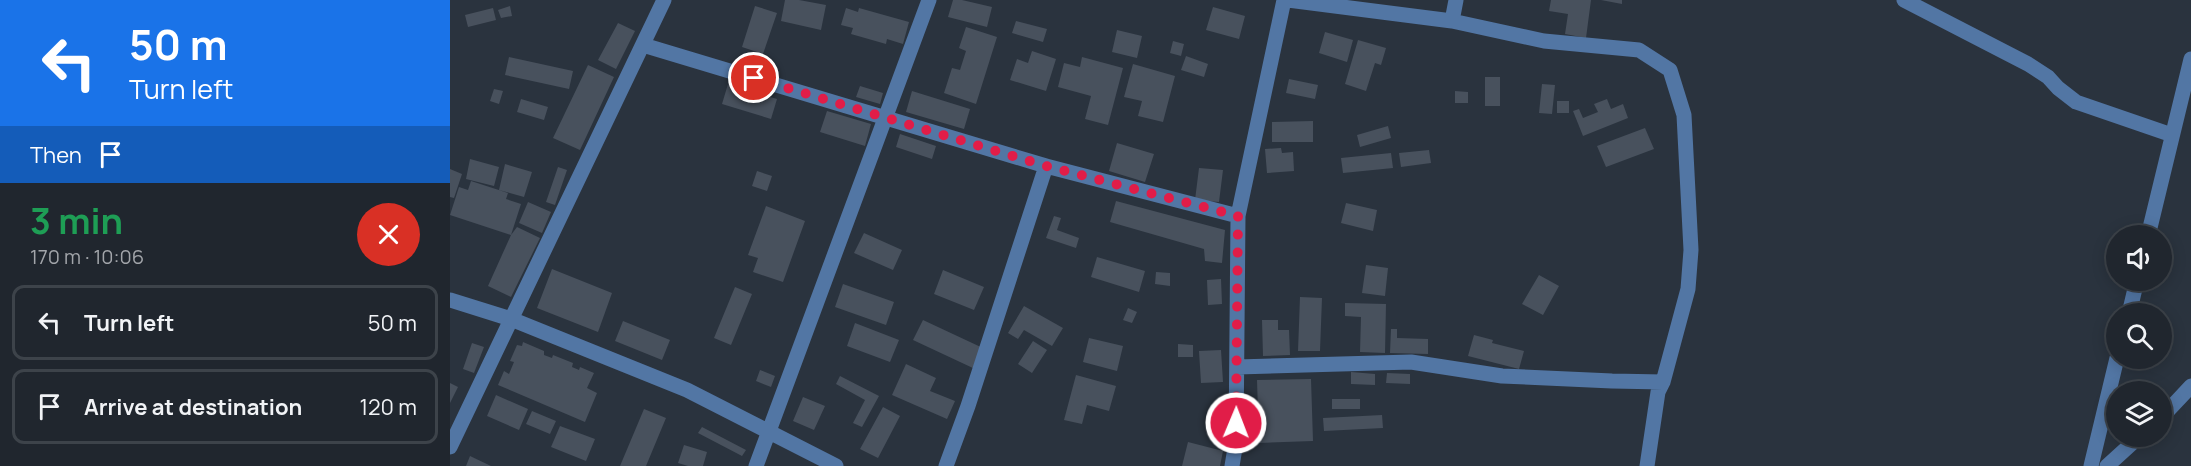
<!DOCTYPE html>
<html lang="en">
<head>
<meta charset="utf-8">
<style>
  :root { --surface:#20262e; --page:#282e36; --text:#f1f3f6; --muted:#a2a5aa; --line:#3d434a }
  body { margin:0; font-family:Manrope,sans-serif; background:var(--page); color:var(--text); height:100vh; display:flex; flex-direction:column; font-size:22px; white-space:nowrap }
  * { box-sizing:border-box; margin:0 }
  p { font-size:20px; color:var(--muted) }
  .icon { flex:none; width:33px; height:33px; fill:none; stroke:currentColor; stroke-width:2; stroke-linecap:round; stroke-linejoin:round }
  .map { position:relative; flex:1; overflow:hidden }
  .details { display:flex; flex-direction:column; background:var(--surface); width:450px }
  .details>* { flex:none }
  .banner { background:#1a73e8; color:#fff; overflow:hidden }
  .buttons { position:absolute; left:1656px; top:225px; display:grid; gap:12px }
  .buttons a { display:grid; place-items:center; width:66px; height:66px; border-radius:50%; background:var(--surface); box-shadow:0 3px 15px #0003,0 0 0 2px var(--line); font-size:30px }
  .pin { position:absolute; display:grid; place-items:center; width:51px; height:51px; color:#fff; margin:-26px; border:3px solid #fff; border-radius:50%; box-shadow:0 2px 6px #0007 }
  .me { position:absolute; width:66px; margin:-33px; rotate:1deg; stroke-linejoin:round; filter:drop-shadow(0 0 4px #0008) }
  .turn { display:flex; align-items:center; gap:21px; height:126px; padding:0 30px; font-size:27px }
  .turn .icon { width:78px; height:78px; stroke-width:2.5 }
  .turn b { display:block; font-size:42px; line-height:51px }
  .then { display:flex; align-items:center; height:57px; padding:0 30px; background:#0003; gap:12px; font-size:22px }
  .round { display:grid; place-items:center; flex:none; width:63px; height:63px; border-radius:32px; background:var(--page) }
  .summary { display:flex; align-items:center; justify-content:space-between; height:102px; padding:0 30px }
  h1 { font-size:36px; font-weight:700; line-height:45px; color:#1e9e55 }
  ul { padding:0; list-style:none }
  li { display:flex; align-items:center; gap:18px; height:75px; margin:0 12px 9px; padding:0 18px; border:3px solid var(--line); border-radius:12px }
  li div { flex:1 }
  li b { display:block; font-size:22px }
  li em { font-style:normal }
  main { display:flex; flex:1; min-height:0 }
  .map>svg:first-child { display:block }
  .building { fill:#48515d }
  .lines { fill:none; stroke-linecap:round; stroke-linejoin:round }
  .minor { stroke:#5276a4; stroke-width:15 }
  .route { stroke:#e11d48; stroke-width:10; stroke-dasharray:0 18 }
</style>
</head>
<body>
<main>
<section class="details">
<div class="banner">
<div class="turn"><svg class="icon" aria-label="left" viewBox="0 0 24 24"><path d="M17 20v-9H6M10 6l-5 5 5 5"/></svg><div><b>50 m</b>Turn left</div></div>
<div class="then">Then<svg class="icon" aria-label="arrive" viewBox="0 0 24 24"><path d="M6 21V4h12l-3 4 3 4H6"/></svg></div>
</div>
<div class="summary"><div><h1>3 min</h1><p>170 m · 10:06</p></div><a class="round" style="background:#d93025;color:#fff"><svg class="icon" aria-label="close" viewBox="0 0 24 24"><path d="M6 6l12 12M18 6L6 18"/></svg></a></div>
<ul>
<li><svg class="icon" aria-label="left" viewBox="0 0 24 24"><path d="M17 20v-9H6M10 6l-5 5 5 5"/></svg><div><b>Turn left</b></div><em>50 m</em></li>
<li><svg class="icon" aria-label="arrive" viewBox="0 0 24 24"><path d="M6 21V4h12l-3 4 3 4H6"/></svg><div><b>Arrive at destination</b></div><em>120 m</em></li>
</ul>
</section>
<div class="map">
<svg width="1741" height="466" viewBox="0 0 1741 466">
  <rect width="100%" height="100%" fill="#2a333e"/>
  <path class="building" d="M335 0H349L376 5 371 30 331 21Z
    M503 0H512L542 7 537 27 498 17Z
    M1101 0H1141L1136 38 1115 34 1118 14 1099 11Z
    M1151 0H1172V4Z
    M60 6 62 16 51 18 48 10Z
    M305 6 327 13 313 54 292 47Z
    M763 7 795 16 789 39 756 30Z
    M43 8 46 20 18 27 15 15Z
    M396 8 408 12 409 8 459 22 453 44 437 39 436 44 401 34 403 28 391 25Z
    M566 21 597 29 593 42 562 33Z
    M168 23 185 31 166 69 148 60Z
    M516 27 547 37 526 104 494 93 502 68 510 70 516 51 509 48Z
    M667 30 692 36 687 58 662 52Z
    M875 32 903 40 897 62 869 53Z
    M908 40 936 48 931 65 925 63 916 91 895 84Z
    M723 41 734 44 731 56 720 53Z
    M582 51 606 59 596 91 560 80 567 59 578 63Z
    M736 56 758 64 754 77 731 70Z
    M59 57 123 71 119 89 55 75Z
    M632 57 673 68 658 125 635 119 641 96 608 87 614 63 630 67Z
    M683 64 725 76 713 122 688 116 692 101 674 97Z
    M138 65 164 77 130 150 103 138Z
    M1035 77H1050V106H1035Z
    M839 79 868 85 865 99 836 93Z
    M278 84 327 99 321 119 272 104Z
    M1092 84 1105 85 1102 114 1089 113Z
    M410 86 433 93 430 104 406 97Z
    M44 89 53 91 49 104 40 101Z
    M462 91 520 109 514 129 456 112Z
    M1005 91 1018 92V103H1005Z
    M71 99 98 107 94 120 67 112Z
    M1157 99 1161 109 1173 104 1178 118 1133 136 1123 111 1129 109 1133 118 1148 112 1144 104Z
    M1107 101H1119V113H1107Z
    M377 111 421 124 415 146 370 132Z
    M863 121V142H822V122Z
    M938 126 941 138 910 147 907 135Z
    M1195 128 1204 149 1156 167 1147 146Z
    M450 134 486 146 482 159 446 147Z
    M667 143 704 154 695 182 659 171Z
    M831 148 832 153 843 152 844 171 817 173 815 149Z
    M979 150 981 163 951 167 949 153Z
    M941 153 943 168 893 173 891 158Z
    M20 159 49 167 44 186 16 179Z
    M55 164 82 172 74 197 49 190Z
    M108 167 117 170 105 205 96 202Z
    M749 168 773 170 769 202 745 200Z
    M0 169 12 174 4 198 0 197Z
    M307 171 322 176 317 191 302 186Z
    M21 181 58 193 56 199 71 204 61 235 0 215 9 187 18 190Z
    M666 201 775 230 772 263 755 261 754 249 660 222Z
    M78 202 101 212 92 233 69 223Z
    M896 203 927 210 923 231 891 223Z
    M316 206 355 221 333 282 303 272 308 258 298 255Z
    M604 216 611 218 607 230 629 238 626 248 596 238Z
    M67 227 90 238 61 297 38 286 61 235Z
    M414 233 452 250 443 270 404 253Z
    M647 257 695 271 689 292 641 277Z
    M916 265 938 268 935 296 912 293Z
    M102 269 162 293 148 332 87 308Z
    M493 270 534 287 524 310 484 294Z
    M706 272 720 273V286L705 284Z
    M1089 275 1109 286 1093 315 1072 304Z
    M771 279 772 304 758 305 757 280Z
    M393 284 444 302 436 325 385 307Z
    M285 287 302 294 281 345 264 338Z
    M850 297 872 298 870 351H848Z
    M895 303 936 304 935 353 910 352 911 317 895 316Z
    M574 306 613 328 602 346 574 330 568 339 558 333Z
    M678 308 687 312 682 323 673 320Z
    M473 320 535 349 525 369 463 340Z
    M812 320H828V330H839L840 355 813 356Z
    M173 321 220 340 212 360 165 341Z
    M405 323 449 340 440 362 397 346Z
    M941 329H947V338L978 339V354L940 353Z
    M1024 335 1043 340 1042 343 1074 351 1069 369 1018 356Z
    M639 338 673 346 667 371 633 362Z
    M583 341 597 350 582 373 568 364Z
    M73 342 94 351V355L102 358 103 355 123 363 122 367 129 370 130 367 144 373 137 388 147 393 135 422 48 385 54 371 59 374 64 362 60 361 67 345 72 346Z
    M22 343 34 347 24 373 13 369Z
    M728 344 743 345V357H728Z
    M771 350 773 382 751 383 749 351Z
    M456 364 486 378 480 391 505 401 497 419 442 395Z
    M310 370 325 376 321 387 306 381Z
    M901 372 925 374V385L901 384Z
    M937 373 960 374V384L936 383Z
    M626 375 666 386 659 411 637 405 632 424 614 420Z
    M390 376 429 396 412 427 403 423 415 400 386 384Z
    M861 379 863 441 809 443 807 380Z
    M0 383 8 387 0 403Z
    M46 395 78 409 69 430 37 416Z
    M353 397 375 406 364 430 343 421Z
    M882 399H910V409H882Z
    M433 407 450 416 428 458 410 449Z
    M194 409 216 418 196 466H170Z
    M82 411 106 421 100 434 76 424Z
    M932 415 933 428 874 431 873 418Z
    M110 426 145 439 136 461 101 447Z
    M252 427 296 450 292 456 248 433Z
    M738 442 773 451 770 466H732Z
    M234 445 257 452 253 466H238L228 463Z
    M20 456 41 466H16Z"/>
  <g class="lines">
    <path class="minor" d="M838 0 1002 21 1094 41 1189 50 1220 70 1234 115 1241 250 1238 289 1213 382 1208 392 1197 466
      M1454 0 1578 64 1598 77 1608 88 1626 102 1722 135
      M1002 21 1006 0
      M193 45 596 166 788 216
      M1698 236 1741 59
      M0 300 61 319 237 390 386 466
      M1679 314 1687 280
      M787 367 961 362 1052 376 1162 381 1213 382
      M1712 417 1741 386
      M0 447 214 0
      M306 466 479 0
      M496 466 518 406 596 166
      M782 466 786 442 788 216 834 0
      M1641 466 1667 358
      M1657 466 1690 436"/>
  </g>
  <g class="lines">
    <path class="route" d="M304 78 596 166 788 216 786 423"/>
  </g>
</svg>
<div class="buttons">
<a><svg class="icon" aria-label="sound" viewBox="0 0 24 24"><path d="M4 9h4l5-4v14l-5-4H4zM17 9q2 3 0 6"/></svg></a>
<a><svg class="icon" aria-label="search" viewBox="0 0 24 24"><circle cx="10" cy="10" r="6"/><path d="M15 15l6 6"/></svg></a>
<a><svg class="icon" aria-label="layers" viewBox="0 0 24 24"><path d="M12 4l9 5-9 5-9-5zM3 14l9 5 9-5"/></svg></a>
</div>
<div class="pin" style="left:304px;top:78px;background:#d93025"><svg class="icon" aria-label="arrive" viewBox="0 0 24 24"><path d="M6 21V4h12l-3 4 3 4H6"/></svg></div>
<svg class="me" style="left:786px;top:423px" viewBox="-20 -20 40 40"><circle r="17" fill="#e11d48" stroke="#fff" stroke-width="3"/><path d="M0-11L8 9 0 5-8 9z" fill="#fff"/></svg>
</div>
</main>
</body>
</html>
